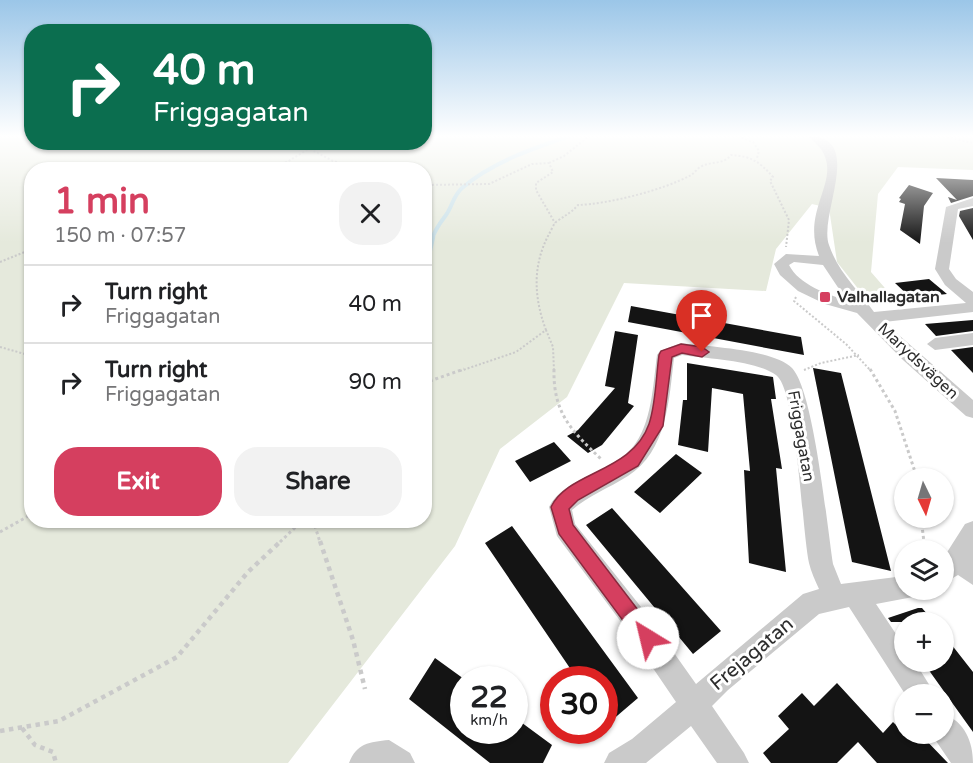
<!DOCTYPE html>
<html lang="en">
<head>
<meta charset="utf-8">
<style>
  :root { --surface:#fff; --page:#f2f2f2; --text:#202124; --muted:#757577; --line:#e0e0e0; --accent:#d53f5f }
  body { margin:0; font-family:"Varela Round",sans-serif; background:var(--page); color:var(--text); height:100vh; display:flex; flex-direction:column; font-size:22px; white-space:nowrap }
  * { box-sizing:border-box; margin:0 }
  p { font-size:20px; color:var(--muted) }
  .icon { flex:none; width:33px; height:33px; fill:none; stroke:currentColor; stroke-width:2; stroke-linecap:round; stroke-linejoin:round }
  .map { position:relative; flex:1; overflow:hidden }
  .drawer { position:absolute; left:24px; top:162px; width:408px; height:366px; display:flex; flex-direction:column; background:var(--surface); border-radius:24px; box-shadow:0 2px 4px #0004 }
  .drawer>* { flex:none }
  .banner { position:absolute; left:24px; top:24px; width:408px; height:126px; border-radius:24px; box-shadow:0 2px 4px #0004; background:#0b6e4f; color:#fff; overflow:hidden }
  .needle { width:39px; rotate:175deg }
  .controls { position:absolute; left:894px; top:468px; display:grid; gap:12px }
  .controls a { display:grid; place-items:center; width:60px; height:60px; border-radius:50%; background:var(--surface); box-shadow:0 2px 4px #0004; font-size:30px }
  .speed { position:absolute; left:450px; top:666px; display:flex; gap:12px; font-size:30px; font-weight:700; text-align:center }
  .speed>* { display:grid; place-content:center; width:78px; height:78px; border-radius:50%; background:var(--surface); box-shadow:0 2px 4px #0004; line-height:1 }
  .speed small { font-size:15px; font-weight:400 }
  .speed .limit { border:9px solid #d22; background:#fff; color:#111 }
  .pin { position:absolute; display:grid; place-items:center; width:51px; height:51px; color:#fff; margin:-62px -26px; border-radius:50% 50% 50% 0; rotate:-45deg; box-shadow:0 0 6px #0007 }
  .pin .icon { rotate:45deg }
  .me { position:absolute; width:66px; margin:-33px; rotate:324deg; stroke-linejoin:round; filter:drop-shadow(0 0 4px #0008) }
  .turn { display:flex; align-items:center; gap:21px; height:126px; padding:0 30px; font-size:27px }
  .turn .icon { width:78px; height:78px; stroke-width:2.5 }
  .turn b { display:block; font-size:42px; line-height:51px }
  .round { display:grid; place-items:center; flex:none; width:63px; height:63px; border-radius:24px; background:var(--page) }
  .overview { display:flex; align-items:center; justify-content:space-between; height:102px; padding:0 30px }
  h1 { font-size:36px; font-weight:800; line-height:45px; color:var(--accent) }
  .button { display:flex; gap:12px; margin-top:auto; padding:12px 30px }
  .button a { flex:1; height:69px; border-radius:24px; background:var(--accent); color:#fff; font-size:24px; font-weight:800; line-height:69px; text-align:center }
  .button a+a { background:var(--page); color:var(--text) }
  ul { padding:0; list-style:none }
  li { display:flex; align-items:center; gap:18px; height:78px; padding:0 30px; border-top:2px solid var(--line) }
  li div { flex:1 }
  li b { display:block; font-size:22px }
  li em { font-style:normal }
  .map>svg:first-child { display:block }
  .green { fill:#e5e9dc; fill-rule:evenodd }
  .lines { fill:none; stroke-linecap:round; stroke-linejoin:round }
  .stream-far1 { stroke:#c9e0e8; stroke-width:4 }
  .stream { stroke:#c9e0e8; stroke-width:4.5 }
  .building { fill:#141414 }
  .path-far2 { stroke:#cacaca; stroke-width:2; stroke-dasharray:2 2; stroke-linecap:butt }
  .path-far1 { stroke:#cacaca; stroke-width:3; stroke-dasharray:3 3; stroke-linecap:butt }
  .path { stroke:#cacaca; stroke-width:4.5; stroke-dasharray:4.5 4.5; stroke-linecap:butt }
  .minor { fill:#cacaca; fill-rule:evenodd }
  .route { fill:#d53f5f; stroke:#8a293e; stroke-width:1.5 }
  .poi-dot { fill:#d53f5f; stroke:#fff; stroke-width:2 }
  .labels { text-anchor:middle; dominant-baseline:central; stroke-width:6; stroke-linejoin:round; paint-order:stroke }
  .poi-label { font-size:16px; font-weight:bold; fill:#2d2d2d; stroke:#fff; text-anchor:start }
  .street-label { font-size:16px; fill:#2d2d2d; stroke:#fff }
  .near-street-label { font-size:20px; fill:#2d2d2d; stroke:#fff }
</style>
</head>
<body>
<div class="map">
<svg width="973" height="763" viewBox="0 0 973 763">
  <rect width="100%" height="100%" fill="#fff"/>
  <path class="green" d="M0 136H31L32 142H424L425 136H973V170L898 167 878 194 871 272 898 303 871 305 837 262 829 208 812 204 776 249 766 291 624 283 567 397 500 449 455 546 288 763H0ZM32 170H424V520H32Z"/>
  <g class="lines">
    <path class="stream-far1" d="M432 239C435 229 440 223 446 215 452 207 453 196 462 188 492 162 534 148 570 136"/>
    <path class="stream" d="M424 253 430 250 433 237"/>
  </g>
  <path class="building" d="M936 178 973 180V196L951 203 948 197 957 200Z
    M909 185 933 193 924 206 920 244 900 230 905 204 899 202 901 199 899 198Z
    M973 208V240L959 216 960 211Z
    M929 279 947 294 911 298 895 283Z
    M631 306 801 337 804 355 628 322Z
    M973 320V331L936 336 925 324Z
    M615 331 638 335 628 403 634 406 602 445 588 453 567 436 578 430 615 388 605 386Z
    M973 347V373L951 350Z
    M687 363 773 377 776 399H771L782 469 776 468 786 572 749 563 744 470 750 471 743 394 712 388 708 452 678 445 683 400H687Z
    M813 368 841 373 891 571 852 562Z
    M554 442 571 461 530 482 515 461Z
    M676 454 702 473 660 513 634 492Z
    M612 508 721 631 693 654 586 525Z
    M512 526 638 698 604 727V680H578L485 543Z
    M918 608H922L934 622H891L888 618Z
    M944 635 973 672V732L923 662H944Z
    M435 658 464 679V730H514V717L552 745 543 763H490L409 699Z
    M837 683 883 733 893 722 912 741 920 734 948 763H877L858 742 837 763H771L763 753 789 729 778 716 802 693 814 706Z"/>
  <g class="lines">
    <path class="path-far2" d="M738 136 753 142 759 151 757 158
      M943 136 973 143
      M310 149 333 161 366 170
      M549 163 564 156 589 136
      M258 170 287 162 320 142
      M424 185 489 184 532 164 549 163 553 172 536 183V190L555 223
      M0 262 32 249
      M796 297 794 301 846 344 871 371
      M546 330C534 298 532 266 549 234 551 231 553 225 556 222 564 216 571 213 578 205 608 204 664 190 691 175 695 173 697 168 702 166 712 161 723 165 731 155 751 156 760 162 773 177L770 181 789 220 786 247
      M0 347 32 356
      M804 370 821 363 859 355
      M460 371 516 352 546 330 553 347 554 371"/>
    <path class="path-far1" d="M554 369C553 414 572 431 602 460
      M870 369 895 411 917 478
      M424 383 464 369
      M921 518 924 542
      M313 520 320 542
      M0 532 32 514
      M280 542 303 520"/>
    <path class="path" d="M320 541 353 640 365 689
      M924 541 925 550
      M22 728 35 745 53 752 56 763
      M0 731 59 721 177 657 248 572 281 541"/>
    <path class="minor" d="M808 136C866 136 818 215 829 245 838 272 859 291 874 312L966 303 945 285 935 269 946 207 973 198V206L958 209 949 269 956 279 973 292V312L884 322 973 400V418L966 416 903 360 857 313 825 304 798 291 780 275 774 264 786 254 819 256C802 213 836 185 825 157 822 147 814 143 808 136ZM794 262 823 265 847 301C828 294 799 285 789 265Z
      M973 333V345L935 350 927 344 935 338Z
      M681 343C708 347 773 349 792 368 814 391 827 526 833 564L841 584 904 576V590H916L913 597 876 604 904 646V662H915L935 694H905L849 607 819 614 728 690 712 706 744 753 749 763H717L691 726 646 763H604L609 753 632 739 676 702 627 630 557 536 549 507C562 479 611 472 632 448 652 425 653 384 657 355L660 351ZM682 355C709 359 754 360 776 375 797 390 802 531 809 563 811 572 815 580 819 589L803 594 696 684 645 612 575 524 572 510C588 496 609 488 628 476 667 451 669 400 674 358Z
      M973 521V585L958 575 944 583V557L965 524Z
      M944 714C965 722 973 742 973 763H951L934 738 932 734H944Z
      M389 740 410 753 415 763H349C357 743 369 742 389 740Z"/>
  </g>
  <linearGradient id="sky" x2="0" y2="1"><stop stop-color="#9bc6e8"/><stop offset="0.56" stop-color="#fff"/><stop offset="1" stop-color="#fff" stop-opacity="0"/></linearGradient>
  <rect width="973" height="243" fill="url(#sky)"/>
  <path class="route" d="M681 344 702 347 709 352 702 357 682 353 672 357 663 426 638 466 578 500 569 509 573 525 654 631 657 638 654 645 648 648 641 645 559 534 551 507C568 471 632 473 649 424 656 403 656 376 659 355L661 351Z"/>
  <rect class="poi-dot" x="819" y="291" width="12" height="12" rx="3"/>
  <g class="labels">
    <g class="poi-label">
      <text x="837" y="297">Valhallagatan</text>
    </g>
    <g class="street-label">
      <text transform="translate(918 361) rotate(43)">Marydsvägen</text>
      <text transform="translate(801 436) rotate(80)">Friggagatan</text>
    </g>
    <g class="near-street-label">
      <text transform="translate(752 654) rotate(-40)">Frejagatan</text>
    </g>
  </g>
</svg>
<div class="controls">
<a><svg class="needle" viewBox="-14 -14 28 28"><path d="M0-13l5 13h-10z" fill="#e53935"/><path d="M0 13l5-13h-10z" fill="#757577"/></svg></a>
<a><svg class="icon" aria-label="layers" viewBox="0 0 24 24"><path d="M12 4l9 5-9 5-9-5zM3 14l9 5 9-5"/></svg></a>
<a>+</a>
<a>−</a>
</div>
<div class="speed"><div>22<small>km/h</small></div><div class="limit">30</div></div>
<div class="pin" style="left:702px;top:352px;background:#d93025"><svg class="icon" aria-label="arrive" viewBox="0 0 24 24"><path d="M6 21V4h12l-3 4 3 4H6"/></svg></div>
<svg class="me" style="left:648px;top:638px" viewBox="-20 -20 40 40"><circle r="19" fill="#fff"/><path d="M0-13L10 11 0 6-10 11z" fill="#d53f5f"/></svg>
<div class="banner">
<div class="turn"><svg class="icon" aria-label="right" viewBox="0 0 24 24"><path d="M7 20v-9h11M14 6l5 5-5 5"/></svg><div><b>40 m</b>Friggagatan</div></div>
</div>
<section class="drawer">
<div class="overview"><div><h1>1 min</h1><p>150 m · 07:57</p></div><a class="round"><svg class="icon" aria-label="close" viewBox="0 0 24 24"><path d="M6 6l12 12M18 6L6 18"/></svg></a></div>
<ul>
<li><svg class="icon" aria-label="right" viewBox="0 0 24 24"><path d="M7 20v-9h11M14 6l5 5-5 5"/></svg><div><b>Turn right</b><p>Friggagatan</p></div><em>40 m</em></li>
<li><svg class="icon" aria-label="right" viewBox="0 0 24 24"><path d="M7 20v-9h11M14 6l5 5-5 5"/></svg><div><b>Turn right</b><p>Friggagatan</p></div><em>90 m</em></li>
</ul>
<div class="button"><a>Exit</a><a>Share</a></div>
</section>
</div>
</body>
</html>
